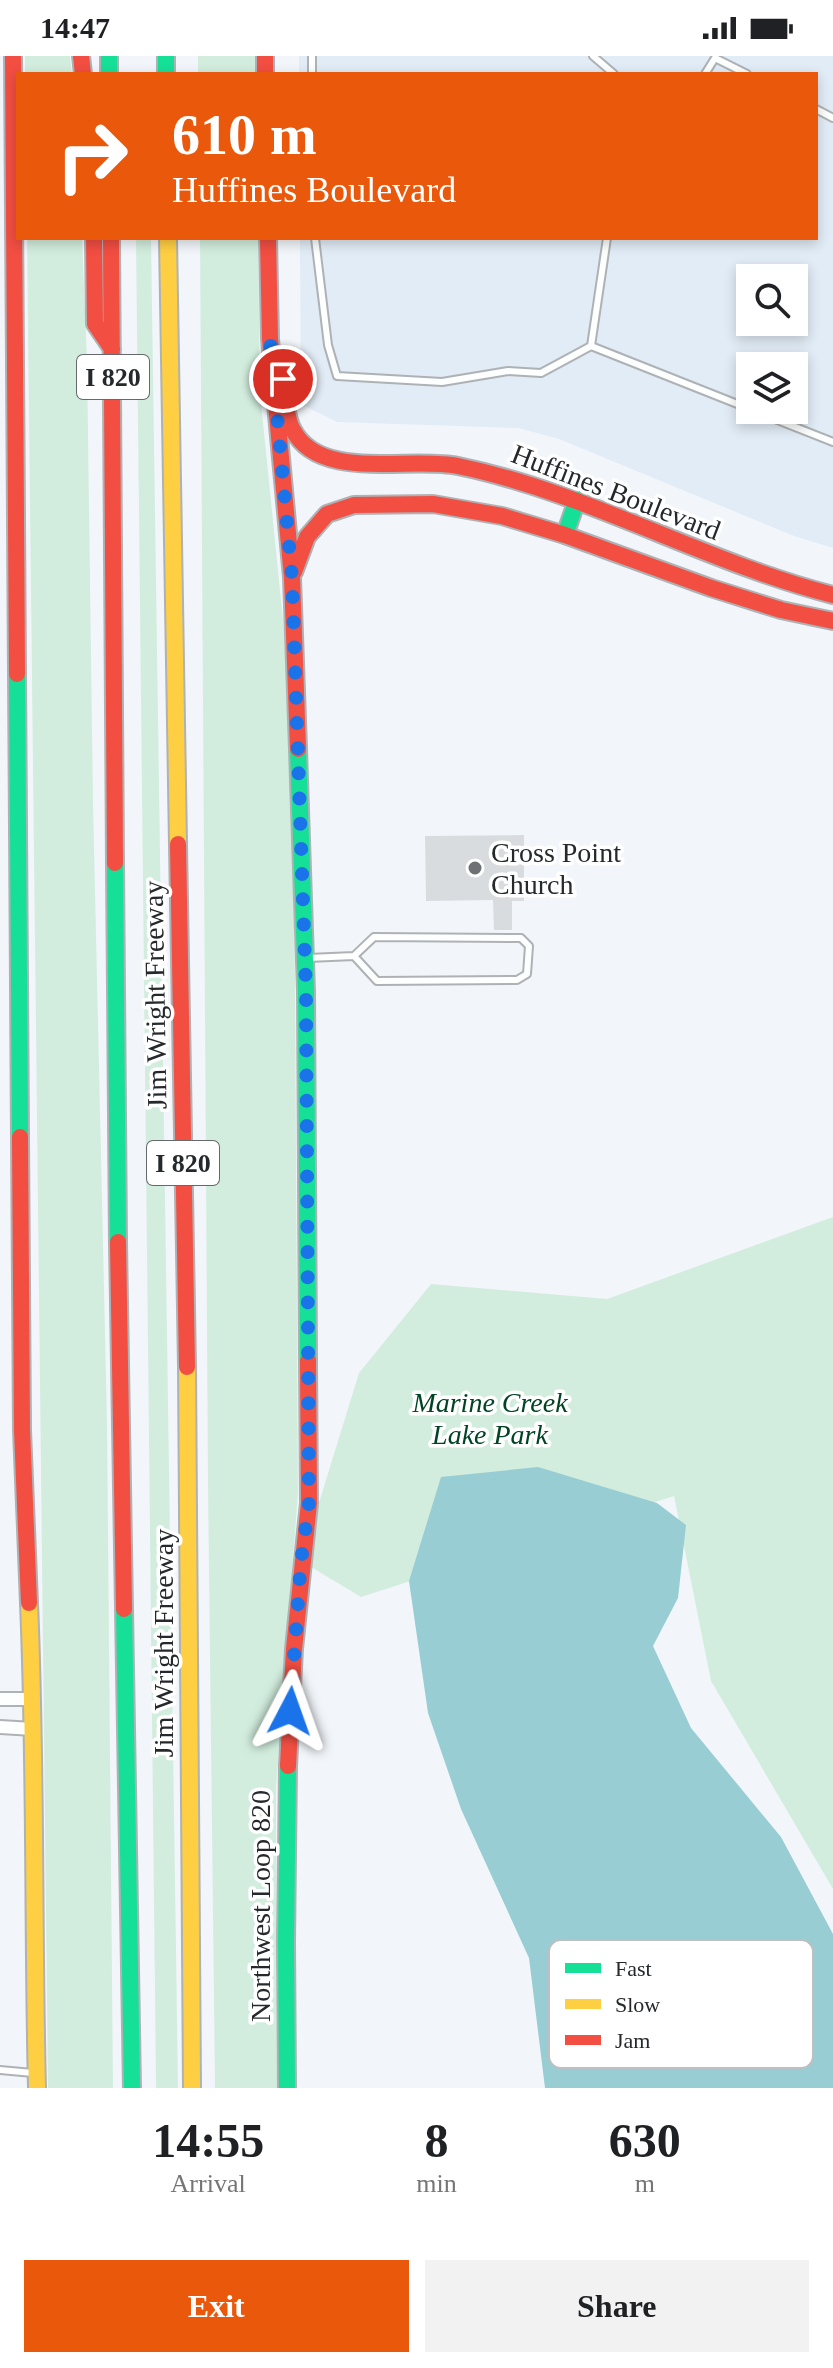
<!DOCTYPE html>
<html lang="en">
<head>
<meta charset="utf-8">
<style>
  :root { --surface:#fff; --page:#f2f2f2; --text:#202124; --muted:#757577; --accent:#ea580c }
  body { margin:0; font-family:"Times New Roman",serif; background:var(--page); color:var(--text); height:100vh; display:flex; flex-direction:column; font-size:30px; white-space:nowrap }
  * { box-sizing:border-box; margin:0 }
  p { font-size:26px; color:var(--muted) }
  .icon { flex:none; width:44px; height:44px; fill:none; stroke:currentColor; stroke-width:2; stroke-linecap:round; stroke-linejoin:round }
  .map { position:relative; height:2032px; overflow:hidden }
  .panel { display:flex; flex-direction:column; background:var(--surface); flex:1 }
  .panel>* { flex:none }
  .hud { position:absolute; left:16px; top:16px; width:802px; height:168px; border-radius:0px; box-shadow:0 4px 12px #0003; background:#ea580c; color:#fff; overflow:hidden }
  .buttons { position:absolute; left:736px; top:208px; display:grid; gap:16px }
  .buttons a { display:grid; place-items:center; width:72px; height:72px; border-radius:0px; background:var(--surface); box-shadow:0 4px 12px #0003; font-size:40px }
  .pin { position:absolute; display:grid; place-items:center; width:68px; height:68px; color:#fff; margin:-34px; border:4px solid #fff; border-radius:50%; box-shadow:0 2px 8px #0007 }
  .me { position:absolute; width:88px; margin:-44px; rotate:4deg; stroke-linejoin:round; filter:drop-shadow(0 0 6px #0008) }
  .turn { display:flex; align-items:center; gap:28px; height:168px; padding:0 24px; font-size:36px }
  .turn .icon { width:104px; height:104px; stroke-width:2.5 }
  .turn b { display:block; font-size:56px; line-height:68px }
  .eta { display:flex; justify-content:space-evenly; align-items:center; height:136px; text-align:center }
  .eta b { font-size:48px; font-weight:800; line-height:56px }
  .primary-button { display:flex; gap:16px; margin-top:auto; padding:16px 24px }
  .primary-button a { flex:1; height:92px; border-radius:0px; background:var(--accent); color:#fff; font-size:32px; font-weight:800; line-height:92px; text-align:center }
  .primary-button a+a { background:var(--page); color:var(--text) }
  .status { display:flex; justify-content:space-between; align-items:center; height:56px; padding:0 40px; background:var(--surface); direction:ltr }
  .status svg { height:22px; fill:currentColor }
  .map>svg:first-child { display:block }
  .built { fill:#e2ecf6; fill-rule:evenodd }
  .green { fill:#d2edde }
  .water { fill:#98cdd4 }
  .building { fill:#d9dcdf }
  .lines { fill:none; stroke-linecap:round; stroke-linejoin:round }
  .lane-casing { stroke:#aeb2b5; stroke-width:10 }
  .street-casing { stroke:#aeb2b5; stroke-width:16 }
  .fast-casing { stroke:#aeb2b5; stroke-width:20 }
  .slow-casing { stroke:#aeb2b5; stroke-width:20 }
  .jam-casing { stroke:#aeb2b5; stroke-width:20 }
  .lane { stroke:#fdfefe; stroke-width:6 }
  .street { stroke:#fdfefe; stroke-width:12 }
  .fast { stroke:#16e098; stroke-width:16 }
  .slow { stroke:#ffcf43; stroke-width:16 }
  .jam { stroke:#f24e42; stroke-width:16 }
  .route { stroke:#1a73e8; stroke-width:14; stroke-dasharray:0 25.2 }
  .poi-dot { fill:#6d7174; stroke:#fff; stroke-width:3 }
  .labels { text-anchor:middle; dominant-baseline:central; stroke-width:7; stroke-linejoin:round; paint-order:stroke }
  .shield { fill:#fff; stroke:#66696b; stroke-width:2 }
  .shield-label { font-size:26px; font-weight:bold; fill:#25292c }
  .street-label { font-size:28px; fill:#25292c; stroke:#fff }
  .poi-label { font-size:28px; fill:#25292c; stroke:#fff; text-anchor:start }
  .park-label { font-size:28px; font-style:italic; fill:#004425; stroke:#fff }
  .key { fill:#fff; stroke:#bebfc0; stroke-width:2 }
  .key-label { font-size:22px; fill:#25292c }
</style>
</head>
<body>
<div class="status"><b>14:47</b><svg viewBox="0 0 49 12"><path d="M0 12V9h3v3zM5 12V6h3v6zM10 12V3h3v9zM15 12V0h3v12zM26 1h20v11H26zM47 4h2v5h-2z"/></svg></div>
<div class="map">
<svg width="833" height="2032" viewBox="0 0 833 2032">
  <rect width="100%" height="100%" fill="#f2f6fa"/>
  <path class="built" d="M299 0H833V492L794 480 559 383 518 372 337 366 301 348 300 182H816V18H299ZM750 222H794V266H750ZM750 310H794V354H750Z"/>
  <path class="green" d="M25 0H70L72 18H25Z
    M198 0H256L257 18H198Z
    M27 182H82L87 304 93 746 107 1365 113 2032H48Z
    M136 182H151L178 2032H156Z
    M200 182H258L260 337 289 623 295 918 298 1437 276 1732 277 2032H215L208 1429Z
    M833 1161V1833L711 1625 674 1440 361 1541 301 1505 359 1317 431 1228 607 1243Z"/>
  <path class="water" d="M538 1411 657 1447 686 1469 678 1542 653 1590 691 1672 781 1781 833 1878V2032H545L529 1902 461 1753 428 1657 409 1525 441 1421Z"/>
  <path class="building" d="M524 779V845H512V874H494L493 844 426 845 425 780Z"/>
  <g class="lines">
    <g class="lane-casing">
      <path id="lane" d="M312 0V18
        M593 0 614 18
        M705 18 715 2 747 18
        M816 53 833 62
        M315 182 328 289 337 320 442 326 508 315 541 317 591 290
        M607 182 591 290 750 353
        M752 354 833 386
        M308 902 354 900 374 881 521 882 529 890 527 918 517 924 377 925 354 900
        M0 2014 33 2017"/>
    </g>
    <g class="street-casing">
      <path id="street" d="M0 1643H33
        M0 1671 33 1673"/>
    </g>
    <g class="fast-casing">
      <path id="fast" d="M109 0V18
        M166 0V18
        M565 479 577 444
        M17 618 20 1081
        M298 693 306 935 308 1305
        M115 807 118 1186
        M124 1553 132 2032
        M287 2032 286 1886 288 1710"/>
    </g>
    <g class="slow-casing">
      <path id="slow" d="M168 182 178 788
        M187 1311 192 2032
        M29 1547C36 1709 33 1870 37 2032"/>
    </g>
    <g class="jam-casing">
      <path id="jam" d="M13 0 17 618
        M81 0 83 18
        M265 0V18
        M94 182 95 268 112 293
        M111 182 115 807
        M268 182 270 283 292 521 298 693
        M285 345C287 354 288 366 293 374 320 426 410 400 458 410 589 437 704 506 833 539
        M294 516 307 481 327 458 354 449 433 448 502 460 565 479 711 532 781 554 833 565
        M178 788 187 1311
        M20 1081 22 1374 29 1547
        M118 1186 124 1553
        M288 1710 294 1593 309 1447 308 1305"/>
    </g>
    <use href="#lane" class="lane"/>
    <use href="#street" class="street"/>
    <use href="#fast" class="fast"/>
    <use href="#slow" class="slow"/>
    <use href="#jam" class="jam"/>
  </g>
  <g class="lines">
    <path class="route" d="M283 323 281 300 270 283 292 521 306 935 309 1447 301 1505 290 1655"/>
  </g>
  <circle class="poi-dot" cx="475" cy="812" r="8"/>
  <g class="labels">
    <g class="shield">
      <rect x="77" y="299" width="72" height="44" rx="6"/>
      <rect x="147" y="1085" width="72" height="44" rx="6"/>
    </g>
    <g class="shield-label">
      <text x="113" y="321">I 820</text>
      <text x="183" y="1107">I 820</text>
    </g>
    <g class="street-label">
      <text transform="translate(616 436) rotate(21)">Huffines Boulevard</text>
      <text transform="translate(155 939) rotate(-91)">Jim Wright Freeway</text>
      <text transform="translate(163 1587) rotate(-90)">Jim Wright Freeway</text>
      <text transform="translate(260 1850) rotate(-90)">Northwest Loop 820</text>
    </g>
    <g class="poi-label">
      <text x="491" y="796">Cross Point<tspan x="491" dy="32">Church</tspan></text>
    </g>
    <g class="park-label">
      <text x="490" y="1346">Marine Creek<tspan x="490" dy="32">Lake Park</tspan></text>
    </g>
  </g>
  <rect x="549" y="1884" width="264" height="128" rx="12" class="key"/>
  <rect x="565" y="1907" width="36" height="10" fill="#16e098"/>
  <rect x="565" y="1943" width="36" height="10" fill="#ffcf43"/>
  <rect x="565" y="1979" width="36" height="10" fill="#f24e42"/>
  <g class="key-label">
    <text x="615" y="1920">Fast</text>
    <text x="615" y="1956">Slow</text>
    <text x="615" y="1992">Jam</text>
  </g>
</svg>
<div class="buttons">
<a><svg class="icon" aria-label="search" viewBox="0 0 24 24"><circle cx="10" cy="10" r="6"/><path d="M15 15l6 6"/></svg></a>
<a><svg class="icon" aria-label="layers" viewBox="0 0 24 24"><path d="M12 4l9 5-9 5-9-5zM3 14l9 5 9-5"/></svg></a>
</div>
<div class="pin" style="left:283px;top:323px;background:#d93025"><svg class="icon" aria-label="arrive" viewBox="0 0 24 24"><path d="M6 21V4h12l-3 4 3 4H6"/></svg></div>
<svg class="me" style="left:290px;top:1655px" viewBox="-20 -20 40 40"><path d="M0-17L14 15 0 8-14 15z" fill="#1a73e8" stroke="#fff" stroke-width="4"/></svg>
<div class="hud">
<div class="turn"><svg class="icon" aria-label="right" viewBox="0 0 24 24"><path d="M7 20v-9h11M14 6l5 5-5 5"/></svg><div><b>610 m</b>Huffines Boulevard</div></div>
</div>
</div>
<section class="panel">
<div class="eta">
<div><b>14:55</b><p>Arrival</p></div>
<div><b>8</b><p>min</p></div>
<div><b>630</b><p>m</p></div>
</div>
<div class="primary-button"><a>Exit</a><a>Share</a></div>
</section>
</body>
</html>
